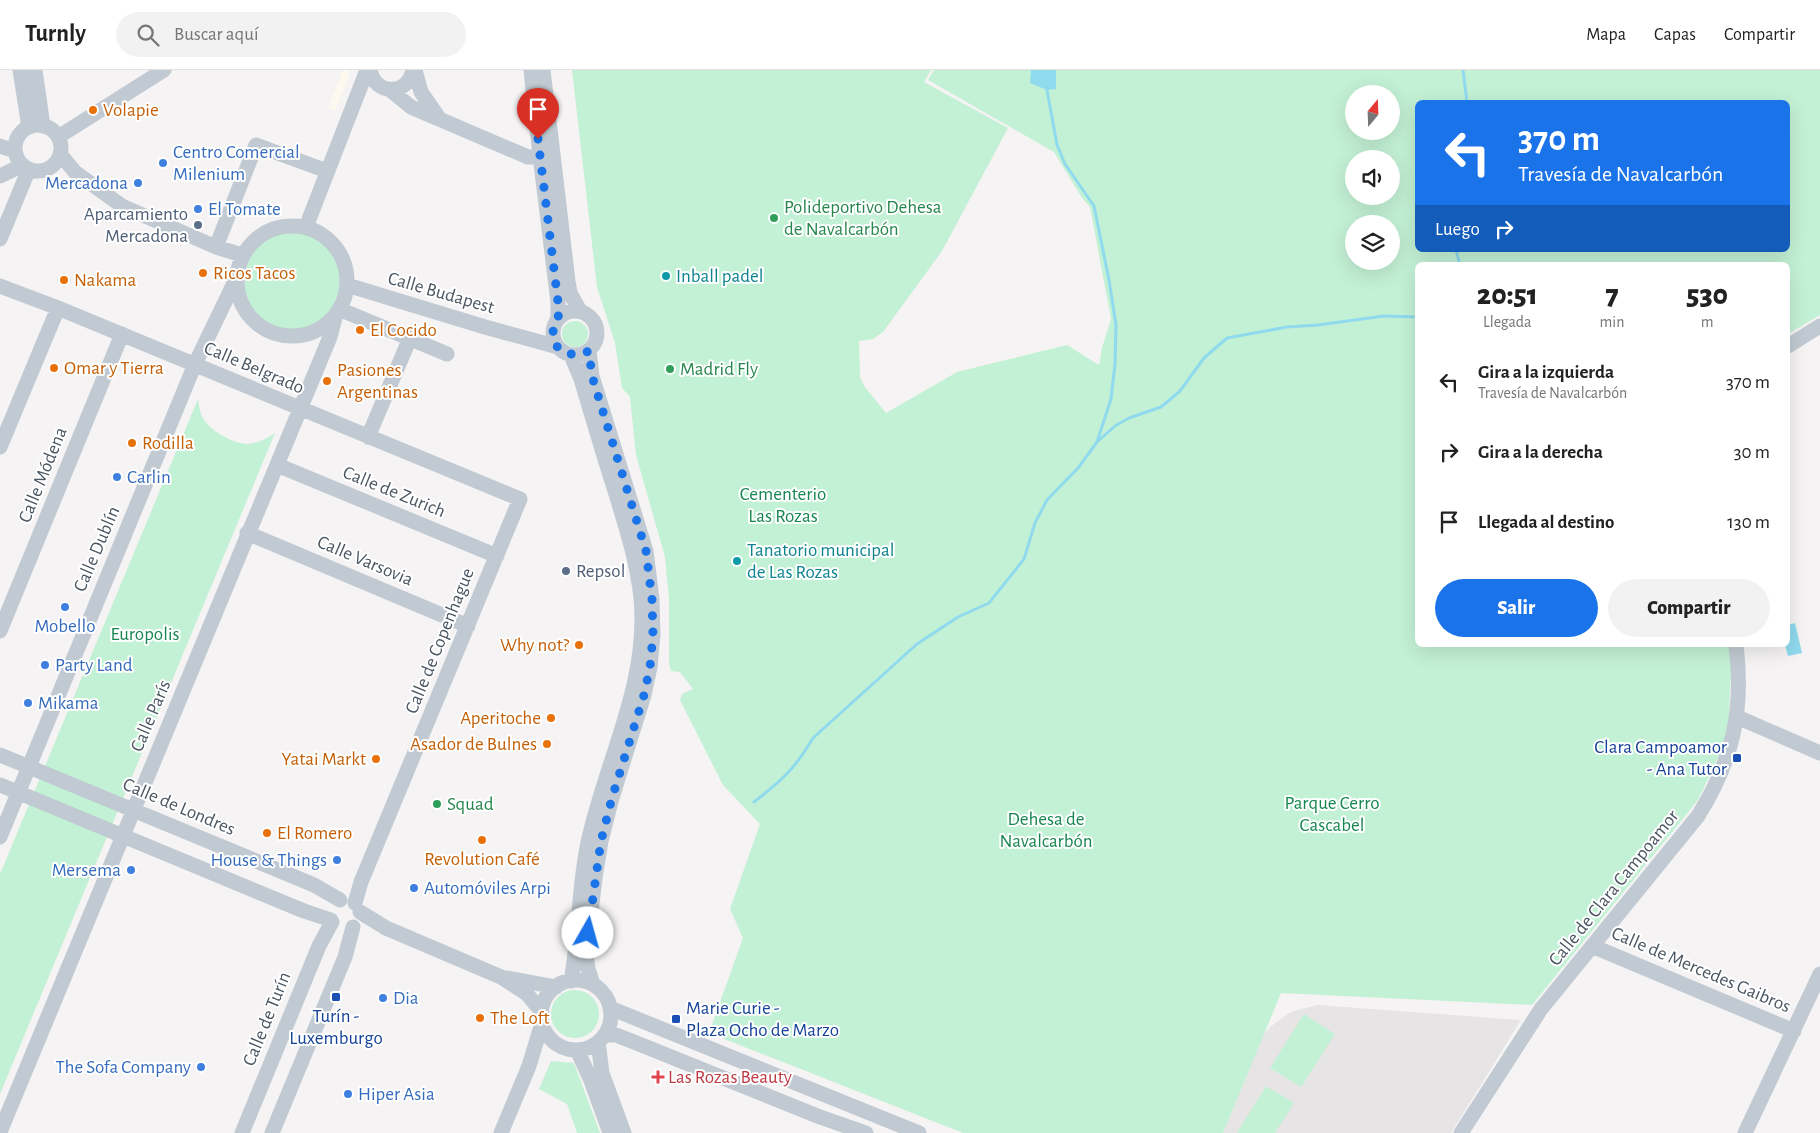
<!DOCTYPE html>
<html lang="es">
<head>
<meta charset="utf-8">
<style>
  :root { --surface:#fff; --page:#f2f2f2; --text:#222; --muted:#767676; --line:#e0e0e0; --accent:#1a73e8 }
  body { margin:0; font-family:"Alegreya Sans",sans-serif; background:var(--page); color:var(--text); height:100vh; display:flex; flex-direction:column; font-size:19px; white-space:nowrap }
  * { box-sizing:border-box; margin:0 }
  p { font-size:16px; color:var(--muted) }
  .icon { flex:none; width:28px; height:28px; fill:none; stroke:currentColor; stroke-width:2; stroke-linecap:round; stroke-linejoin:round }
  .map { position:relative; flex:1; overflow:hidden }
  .panel { position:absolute; left:1415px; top:192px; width:375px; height:385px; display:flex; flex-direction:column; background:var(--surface); border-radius:8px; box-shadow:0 5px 20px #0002 }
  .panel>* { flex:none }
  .hud { position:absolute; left:1415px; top:30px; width:375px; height:152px; border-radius:8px; box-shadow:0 5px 20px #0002; background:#1a73e8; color:#fff; overflow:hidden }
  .needle { width:32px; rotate:19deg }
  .controls { position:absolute; left:1345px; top:15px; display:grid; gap:10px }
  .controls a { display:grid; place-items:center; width:55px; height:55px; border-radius:50%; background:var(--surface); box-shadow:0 5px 20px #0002; font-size:25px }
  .pin { position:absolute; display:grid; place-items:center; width:42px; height:42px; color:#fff; margin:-51px -21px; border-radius:50% 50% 50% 0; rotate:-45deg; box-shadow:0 0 5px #0007 }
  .pin .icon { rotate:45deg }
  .me { position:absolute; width:55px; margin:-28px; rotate:7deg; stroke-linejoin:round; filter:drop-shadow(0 0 4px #0008) }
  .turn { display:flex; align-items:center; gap:18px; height:105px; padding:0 20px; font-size:22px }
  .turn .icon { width:65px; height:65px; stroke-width:2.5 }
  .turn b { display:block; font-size:35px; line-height:42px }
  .then { display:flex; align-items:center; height:48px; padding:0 20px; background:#0003; gap:10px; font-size:19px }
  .eta { display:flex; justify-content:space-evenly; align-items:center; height:85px; text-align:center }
  .eta b { font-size:30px; font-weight:800; line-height:35px }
  .action { display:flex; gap:10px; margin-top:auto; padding:10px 20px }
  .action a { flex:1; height:58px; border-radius:30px; background:var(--accent); color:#fff; font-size:20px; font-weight:800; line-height:58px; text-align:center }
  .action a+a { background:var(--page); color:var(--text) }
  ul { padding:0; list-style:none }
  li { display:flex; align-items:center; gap:15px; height:70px; padding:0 20px }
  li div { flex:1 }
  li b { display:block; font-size:19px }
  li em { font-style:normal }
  header { display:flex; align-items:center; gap:30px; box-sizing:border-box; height:70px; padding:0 25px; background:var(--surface); border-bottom:1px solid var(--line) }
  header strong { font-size:24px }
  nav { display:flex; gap:28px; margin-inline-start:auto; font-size:18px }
  .search { width:350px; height:45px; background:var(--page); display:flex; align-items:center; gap:12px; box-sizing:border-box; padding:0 18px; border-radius:28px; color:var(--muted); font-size:19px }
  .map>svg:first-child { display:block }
  .commercial { fill:#fdf9ef }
  .education { fill:#e6e4e5 }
  .green { fill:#c3f1d5; fill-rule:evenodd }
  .water { fill:#90daee }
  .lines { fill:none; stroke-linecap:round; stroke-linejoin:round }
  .stream { stroke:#90daee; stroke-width:3 }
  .minor { stroke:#c1cad2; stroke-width:15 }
  .route { stroke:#1a73e8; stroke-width:9; stroke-dasharray:0 16.2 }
  .food-dot { fill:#e8710a; stroke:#fff; stroke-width:2 }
  .shop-dot { fill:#3f7fe0; stroke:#fff; stroke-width:2 }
  .leisure-dot { fill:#2e9e5b; stroke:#fff; stroke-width:2 }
  .service-dot { fill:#5c6f8a; stroke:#fff; stroke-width:2 }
  .culture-dot { fill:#0f9aa8; stroke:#fff; stroke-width:2 }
  .transit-dot { fill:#1a4fb4; stroke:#fff; stroke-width:2 }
  .health-dot { fill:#e0444e; stroke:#fff; stroke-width:2 }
  .labels { text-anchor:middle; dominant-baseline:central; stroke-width:4; stroke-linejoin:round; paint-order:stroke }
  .food-label { font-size:19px; fill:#c56008; stroke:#fff; text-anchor:start }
  .shop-label { font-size:19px; fill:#366cbe; stroke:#fff; text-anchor:start }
  .leisure-label { font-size:19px; fill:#27864d; stroke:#fff; text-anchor:start }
  .service-label { font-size:19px; fill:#4e5e75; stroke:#fff; text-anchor:end }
  .culture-label { font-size:19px; fill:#0d838f; stroke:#fff; text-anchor:start }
  .street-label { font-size:19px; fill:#4a5661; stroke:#fff }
  .park-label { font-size:19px; fill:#17864f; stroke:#fff }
  .transit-label { font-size:19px; fill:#164399; stroke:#fff; text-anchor:end }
  .health-label { font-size:19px; fill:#be3a42; stroke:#fff; text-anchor:start }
</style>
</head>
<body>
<header>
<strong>Turnly</strong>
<div class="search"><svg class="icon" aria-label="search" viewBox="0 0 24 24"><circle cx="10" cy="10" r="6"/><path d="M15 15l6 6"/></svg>Buscar aquí</div>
<nav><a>Mapa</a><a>Capas</a><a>Compartir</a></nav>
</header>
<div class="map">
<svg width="1820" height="1063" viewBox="0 0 1820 1063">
  <rect width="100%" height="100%" fill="#f5f3f3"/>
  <path class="commercial" d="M343 0H347L350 3 335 41 328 38Z"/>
  <path class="education" d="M1317 935 1521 950 1451 1063H1223L1263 965 1270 957 1291 942Z"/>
  <path class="green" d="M572 0H931L924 12 1008 58 942 181 883 262 873 269 859 271 860 307 864 316 886 343 957 302 1067 275 1099 295 1102 278 1111 249 1090 137 1082 128 1054 82 928 10 934 0H1820V245L1788 264V195H1418V575H1732L1728 666 1698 730 1532 935 1281 923 1223 1063H963L709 963 743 868 730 839 760 754 723 715 680 630 682 624 693 619 680 602 671 601 669 594V529L665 487 636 385 630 327 622 318 615 273 597 217ZM1354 24H1391V61H1354ZM1418 32H1788V180H1418ZM1354 89H1391V126H1354ZM1354 154H1391V191H1354Z
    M241 211a50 50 0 1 1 100 0a50 50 0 1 1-100 0Z
    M562 264a13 13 0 1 1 26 0a13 13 0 1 1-26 0Z
    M198 329C199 335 200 343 203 348 210 361 231 372 246 374 257 374 266 369 275 363L0 1024V804Z
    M551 944a24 24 0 1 1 48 0a24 24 0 1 1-48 0Z
    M1304 944 1335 964 1301 1017 1270 998Z
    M551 991 574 993 600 1063H577L567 1034 539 1019Z
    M1266 1016 1294 1033 1275 1063H1237Z"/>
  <path class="water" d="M1031 0H1056V19L1047 20 1030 13Z
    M1795 553 1802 583 1788 586 1785 575H1788V555Z"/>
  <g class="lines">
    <path class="stream" d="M1463 0 1467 32
      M1456 180 1460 195
      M1097 372 1115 356 1129 348 1161 337 1180 321 1204 288 1227 268 1287 257 1318 255 1384 246 1418 247
      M754 732C781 711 795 699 813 668L917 574 958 547 989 533 1024 489 1035 453 1047 430 1078 398 1097 372 1111 329 1115 294 1116 255 1109 210 1094 136 1065 94 1057 75 1047 20"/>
    <path class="minor" d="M20 0 29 57
      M35 0 43 56
      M370 0C375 26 408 26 413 0
      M415 0 421 22 439 48
      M531 0 540 86 558 232V249
      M543 0 568 211 570 223 580 241
      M389 19 411 37 528 87 540 86
      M15 78a23 23 0 1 1 46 0a23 23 0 1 1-46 0Z
      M58 67 164 0
      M0 76 15 81
      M60 84 75 102 122 136 216 177 242 185
      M0 106 23 95
      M237 211a55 55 0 1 1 110 0a55 55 0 1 1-110 0Z
      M306 157 367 0
      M0 169 29 99
      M216 177 256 75 327 101
      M347 215 485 257 558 277
      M0 216 58 238 520 429 361 812 355 833
      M339 239 447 284
      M553 263a22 22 0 1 1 44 0a22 22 0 1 1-44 0Z
      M1788 276 1820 256
      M589 281 592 306 646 481 652 529 653 565 650 597 644 625 612 728 601 771 595 808 586 884 588 899 593 914
      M571 285 581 309C592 346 603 384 615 421 626 457 637 491 641 528 649 612 607 688 589 768 578 815 580 863 571 911
      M368 367 410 268
      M0 377 58 238
      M277 395 497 486
      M247 463 468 556
      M0 561 122 264
      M1737 647 1820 683
      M0 685 314 815 340 830
      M0 715 304 841 331 850
      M0 767 195 294 236 209
      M360 842 386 858 501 907 527 924 542 942
      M1592 876 1794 961
      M508 908 556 917
      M541 945a35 35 0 1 1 70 0a35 35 0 1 1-70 0Z
      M610 938 919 1063
      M605 965H616L634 972 820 1047 866 1063
      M598 972 602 1003 624 1063
      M577 980 590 1008 610 1063
      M0 1062 330 267 336 244
      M242 1063 319 876 332 852
      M272 1063 345 887 353 857
      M501 1063 529 996 542 953
      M1461 1063 1541 939 1698 746C1733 690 1744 640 1736 575
      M1745 1063 1820 904"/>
  </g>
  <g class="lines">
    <path class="route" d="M538 69 558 232C558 237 559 243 558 248 557 253 553 257 553 263 553 284 574 288 589 281L592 306 646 481 652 529 653 565 650 597 644 625 612 728 601 771 588 863"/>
  </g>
  <g class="food-dot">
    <circle cx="93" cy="40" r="5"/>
    <circle cx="203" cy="203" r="5"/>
    <circle cx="64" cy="210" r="5"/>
    <circle cx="360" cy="260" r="5"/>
    <circle cx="54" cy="298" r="5"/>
    <circle cx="327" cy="311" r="5"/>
    <circle cx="132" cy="373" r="5"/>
    <circle cx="579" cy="575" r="5"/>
    <circle cx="551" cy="648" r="5"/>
    <circle cx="547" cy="674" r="5"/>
    <circle cx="376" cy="689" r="5"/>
    <circle cx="267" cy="763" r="5"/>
    <circle cx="482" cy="770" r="5"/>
    <circle cx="480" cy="948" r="5"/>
  </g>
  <g class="shop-dot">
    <circle cx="163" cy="93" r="5"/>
    <circle cx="138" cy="113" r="5"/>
    <circle cx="198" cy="139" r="5"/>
    <circle cx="117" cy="407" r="5"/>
    <circle cx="65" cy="537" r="5"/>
    <circle cx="45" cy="595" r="5"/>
    <circle cx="28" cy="633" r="5"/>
    <circle cx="337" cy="790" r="5"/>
    <circle cx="131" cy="800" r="5"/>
    <circle cx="414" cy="818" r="5"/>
    <circle cx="383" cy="928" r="5"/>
    <circle cx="201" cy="997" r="5"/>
    <circle cx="348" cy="1024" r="5"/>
  </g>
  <g class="leisure-dot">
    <circle cx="774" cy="148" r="5"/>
    <circle cx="670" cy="299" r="5"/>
    <circle cx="437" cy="734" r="5"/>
  </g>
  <g class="service-dot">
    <circle cx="198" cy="155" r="5"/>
    <circle cx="566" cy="501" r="5"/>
  </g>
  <g class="culture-dot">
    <circle cx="666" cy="206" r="5"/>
    <circle cx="737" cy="491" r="5"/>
  </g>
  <g class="transit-dot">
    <rect x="1732" y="683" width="10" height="10" rx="2.5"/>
    <rect x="331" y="922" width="10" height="10" rx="2.5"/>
    <rect x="671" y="944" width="10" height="10" rx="2.5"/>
  </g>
  <path class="health-dot" d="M655.5 999.5h5v5h5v5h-5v5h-5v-5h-5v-5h5z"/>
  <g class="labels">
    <g class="food-label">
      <text x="103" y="40">Volapie</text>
      <text x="213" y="203">Ricos Tacos</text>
      <text x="74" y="210">Nakama</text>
      <text x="370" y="260">El Cocido</text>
      <text x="64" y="298">Omar y Tierra</text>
      <text x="337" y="300">Pasiones<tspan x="337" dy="22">Argentinas</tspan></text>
      <text x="142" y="373">Rodilla</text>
      <text x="569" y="575" text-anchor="end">Why not?</text>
      <text x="541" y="648" text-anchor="end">Aperitoche</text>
      <text x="537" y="674" text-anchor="end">Asador de Bulnes</text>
      <text x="366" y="689" text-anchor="end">Yatai Markt</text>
      <text x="277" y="763">El Romero</text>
      <text x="482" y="789" text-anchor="middle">Revolution Café</text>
      <text x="490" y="948">The Loft</text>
    </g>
    <g class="shop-label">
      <text x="173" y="82">Centro Comercial<tspan x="173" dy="22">Milenium</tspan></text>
      <text x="128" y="113" text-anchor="end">Mercadona</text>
      <text x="208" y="139">El Tomate</text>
      <text x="127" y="407">Carlin</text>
      <text x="65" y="556" text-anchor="middle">Mobello</text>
      <text x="55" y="595">Party Land</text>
      <text x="38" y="633">Mikama</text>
      <text x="327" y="790" text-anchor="end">House &amp; Things</text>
      <text x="121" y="800" text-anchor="end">Mersema</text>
      <text x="424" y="818">Automóviles Arpi</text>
      <text x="393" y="928">Dia</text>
      <text x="191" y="997" text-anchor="end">The Sofa Company</text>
      <text x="358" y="1024">Hiper Asia</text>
    </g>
    <g class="leisure-label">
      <text x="784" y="137">Polideportivo Dehesa<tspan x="784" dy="22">de Navalcarbón</tspan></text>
      <text x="680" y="299">Madrid Fly</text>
      <text x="447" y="734">Squad</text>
    </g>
    <g class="service-label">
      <text x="188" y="144">Aparcamiento<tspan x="188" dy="22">Mercadona</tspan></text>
      <text x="576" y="501" text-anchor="start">Repsol</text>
    </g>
    <g class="culture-label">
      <text x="676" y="206">Inball padel</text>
      <text x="747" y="480">Tanatorio municipal<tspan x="747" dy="22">de Las Rozas</tspan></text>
    </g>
    <g class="street-label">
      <text transform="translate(441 223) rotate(16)">Calle Budapest</text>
      <text transform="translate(254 298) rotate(23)">Calle Belgrado</text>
      <text transform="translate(43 405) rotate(-68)">Calle Módena</text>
      <text transform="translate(394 422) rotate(22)">Calle de Zurich</text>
      <text transform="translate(97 479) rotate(-67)">Calle Dublín</text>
      <text transform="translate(365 491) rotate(23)">Calle Varsovia</text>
      <text transform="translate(440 571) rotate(-68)">Calle de Copenhague</text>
      <text transform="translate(151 646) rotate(-67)">Calle París</text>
      <text transform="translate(179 737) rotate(23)">Calle de Londres</text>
      <text transform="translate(1614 818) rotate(-51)">Calle de Clara Campoamor</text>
      <text transform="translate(1701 900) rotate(23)">Calle de Mercedes Gaibros</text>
      <text transform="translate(267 949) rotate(-68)">Calle de Turín</text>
    </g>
    <g class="park-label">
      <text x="783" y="424">Cementerio<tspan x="783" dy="22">Las Rozas</tspan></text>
      <text x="145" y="564">Europolis</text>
      <text x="1332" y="733">Parque Cerro<tspan x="1332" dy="22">Cascabel</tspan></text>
      <text x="1046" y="749">Dehesa de<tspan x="1046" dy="22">Navalcarbón</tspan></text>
    </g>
    <g class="transit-label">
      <text x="1727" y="677">Clara Campoamor<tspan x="1727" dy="22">- Ana Tutor</tspan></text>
      <text x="686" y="938" text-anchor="start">Marie Curie -<tspan x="686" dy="22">Plaza Ocho de Marzo</tspan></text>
      <text x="336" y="946" text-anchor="middle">Turín -<tspan x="336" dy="22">Luxemburgo</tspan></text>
    </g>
    <g class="health-label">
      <text x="668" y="1007">Las Rozas Beauty</text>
    </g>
  </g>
</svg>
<div class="controls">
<a><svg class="needle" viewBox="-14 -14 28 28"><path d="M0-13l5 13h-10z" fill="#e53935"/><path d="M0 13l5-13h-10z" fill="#767676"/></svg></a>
<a><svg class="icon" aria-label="sound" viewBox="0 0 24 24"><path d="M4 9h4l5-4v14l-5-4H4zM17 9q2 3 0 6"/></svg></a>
<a><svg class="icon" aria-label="layers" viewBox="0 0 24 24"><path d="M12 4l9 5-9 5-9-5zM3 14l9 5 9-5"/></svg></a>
</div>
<div class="pin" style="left:538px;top:69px;background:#d93025"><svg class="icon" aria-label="arrive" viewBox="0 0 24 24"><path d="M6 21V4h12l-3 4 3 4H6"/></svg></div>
<svg class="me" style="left:588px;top:863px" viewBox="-20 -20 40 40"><circle r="19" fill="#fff"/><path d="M0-13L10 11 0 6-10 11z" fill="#1a73e8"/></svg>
<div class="hud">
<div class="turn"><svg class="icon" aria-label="left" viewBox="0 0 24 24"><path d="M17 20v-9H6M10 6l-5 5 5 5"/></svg><div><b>370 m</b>Travesía de Navalcarbón</div></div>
<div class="then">Luego<svg class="icon" aria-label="right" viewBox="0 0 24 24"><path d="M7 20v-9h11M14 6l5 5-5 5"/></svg></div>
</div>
<section class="panel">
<div class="eta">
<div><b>20:51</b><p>Llegada</p></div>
<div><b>7</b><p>min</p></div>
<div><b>530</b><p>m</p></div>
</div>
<ul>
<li><svg class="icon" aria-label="left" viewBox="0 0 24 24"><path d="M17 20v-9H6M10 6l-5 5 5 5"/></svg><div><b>Gira a la izquierda</b><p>Travesía de Navalcarbón</p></div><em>370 m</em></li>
<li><svg class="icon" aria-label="right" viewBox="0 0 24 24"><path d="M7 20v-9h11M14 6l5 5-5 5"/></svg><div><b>Gira a la derecha</b></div><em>30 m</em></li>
<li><svg class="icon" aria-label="arrive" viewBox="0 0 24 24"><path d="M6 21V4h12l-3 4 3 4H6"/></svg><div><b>Llegada al destino</b></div><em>130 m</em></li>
</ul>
<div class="action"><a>Salir</a><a>Compartir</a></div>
</section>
</div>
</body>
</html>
